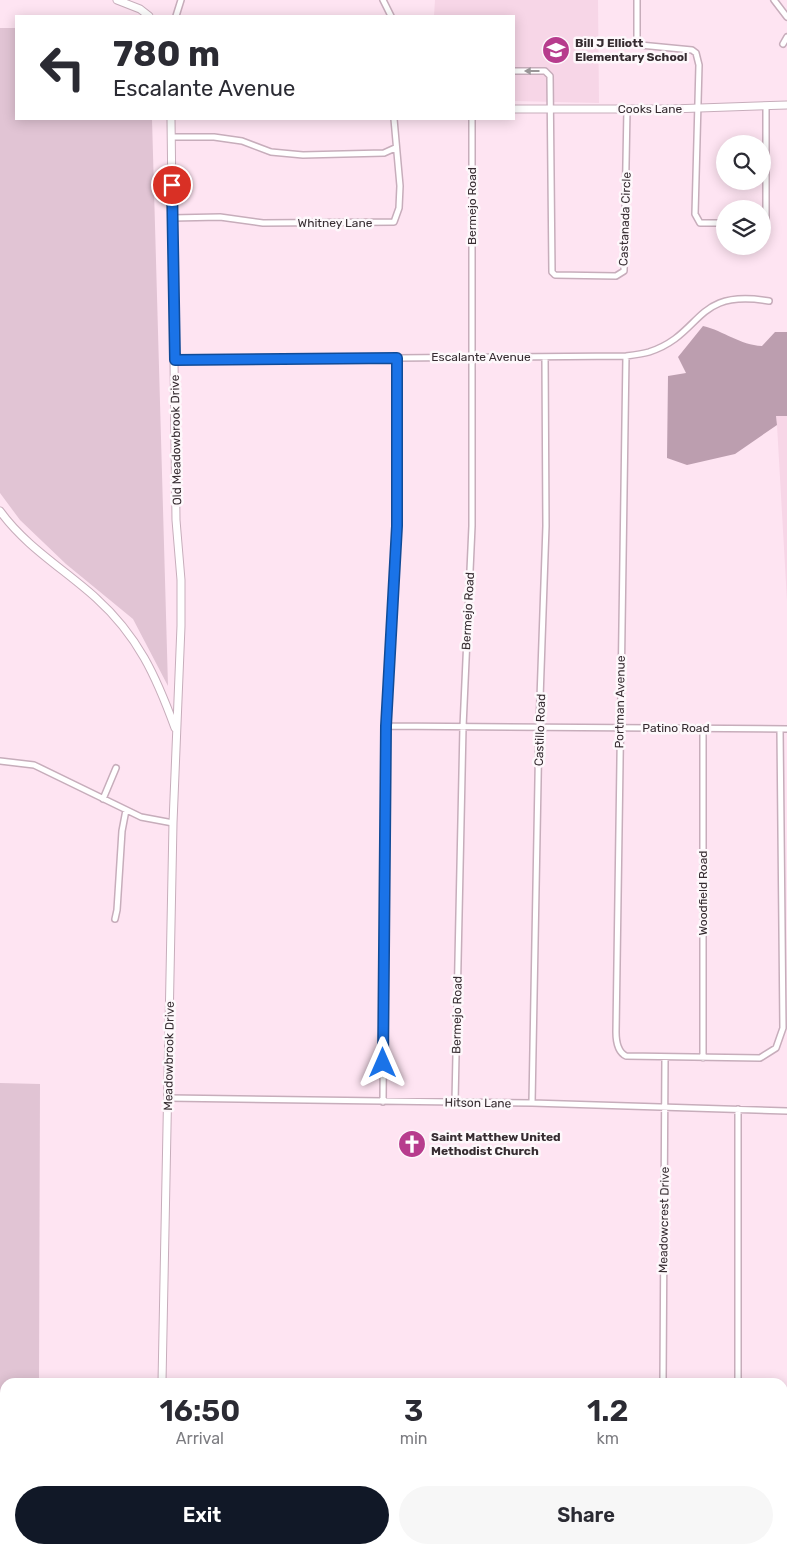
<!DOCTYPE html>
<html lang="en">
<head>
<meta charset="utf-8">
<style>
  :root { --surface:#fff; --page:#f7f7f7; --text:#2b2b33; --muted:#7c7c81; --accent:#111827 }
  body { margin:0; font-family:Rubik,sans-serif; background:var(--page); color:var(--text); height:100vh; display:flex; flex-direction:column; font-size:19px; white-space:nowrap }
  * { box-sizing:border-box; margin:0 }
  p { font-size:16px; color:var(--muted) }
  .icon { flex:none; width:28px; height:28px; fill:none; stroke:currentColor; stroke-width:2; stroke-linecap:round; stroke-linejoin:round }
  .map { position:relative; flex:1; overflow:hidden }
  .side { position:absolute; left:0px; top:1378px; width:788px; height:176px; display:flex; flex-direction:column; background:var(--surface); border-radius:15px 15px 0 0; box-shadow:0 2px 12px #0003 }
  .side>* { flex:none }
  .banner { position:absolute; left:15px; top:15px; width:500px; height:105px; border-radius:0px; box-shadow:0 2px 12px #0003; background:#fff; color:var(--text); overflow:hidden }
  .controls { position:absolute; left:716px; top:135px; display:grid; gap:10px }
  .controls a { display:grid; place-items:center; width:55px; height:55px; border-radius:50%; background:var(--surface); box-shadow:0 2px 12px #0003; font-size:25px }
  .pin { position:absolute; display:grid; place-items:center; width:42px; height:42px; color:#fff; margin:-21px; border:2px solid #fff; border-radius:50%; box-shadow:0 1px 5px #0007 }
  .me { position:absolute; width:55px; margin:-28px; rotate:0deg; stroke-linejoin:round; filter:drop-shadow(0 0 4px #0008) }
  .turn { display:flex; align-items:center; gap:18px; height:105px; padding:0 15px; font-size:22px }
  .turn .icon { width:65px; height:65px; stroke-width:2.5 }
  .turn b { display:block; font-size:35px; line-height:42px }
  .eta { display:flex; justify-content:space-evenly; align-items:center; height:85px; text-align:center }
  .eta b { font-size:30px; font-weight:600; line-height:35px }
  .primary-button { display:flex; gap:10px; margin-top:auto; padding:10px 15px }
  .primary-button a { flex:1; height:58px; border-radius:30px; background:var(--accent); color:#fff; font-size:20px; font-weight:600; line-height:58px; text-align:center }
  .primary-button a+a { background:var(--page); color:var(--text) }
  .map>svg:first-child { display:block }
  .built { fill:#f7d6e7 }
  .green { fill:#e1c4d4 }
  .forest { fill:#bc9eaf }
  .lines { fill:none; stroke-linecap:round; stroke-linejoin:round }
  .street-casing { stroke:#c7adbb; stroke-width:8 }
  .secondary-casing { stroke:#c7adbb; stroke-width:9 }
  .street { stroke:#fff; stroke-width:5 }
  .secondary { stroke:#fff; stroke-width:7 }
  .oneway { fill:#9a9698 }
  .route-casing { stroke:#114b97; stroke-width:12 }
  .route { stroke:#1a73e8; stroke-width:9 }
  .labels { text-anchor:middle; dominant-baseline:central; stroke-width:5; stroke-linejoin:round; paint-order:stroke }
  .poi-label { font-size:12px; font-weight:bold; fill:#362c31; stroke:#fdf8fb; text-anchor:start }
  .street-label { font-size:12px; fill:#362c31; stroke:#fdf8fb }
</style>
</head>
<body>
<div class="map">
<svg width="787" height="1553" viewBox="0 0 787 1553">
  <rect width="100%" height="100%" fill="#fee4f2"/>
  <path class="built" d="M435 0H598L599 103 514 101V16H434Z
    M776 416H787V601L777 425Z"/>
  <path class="green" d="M0 28H16V119H152L168 686 133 619 66 564 20 520 0 493Z
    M0 1083 40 1084 39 1382H5V1468H0Z"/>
  <path class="forest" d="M703 326C724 331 740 345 762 346L775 332H787V416H776L777 425 735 454 687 465 667 458 668 376 686 373 678 357Z"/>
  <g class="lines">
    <g class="street-casing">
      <path id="street" d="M383 0 391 16
        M637 0V39L640 45 692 50 696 53 699 65 695 214 700 223H725
        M774 0 787 17
        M176 16 181 0
        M783 44 787 37
        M514 71H545L550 76 552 272 555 275 616 276 624 271 627 109
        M171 137H214L242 141 271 152 303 155 384 153 395 148
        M172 218 220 217 263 223 394 222 399 208 400 186 394 119
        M762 222 766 219V106
        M626 356 616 1032C616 1041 618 1052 626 1056L760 1058 776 1048 783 1028 780 729
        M175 360 626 356C634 355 642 354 649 352 704 334 693 288 769 301
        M386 726 787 729
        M703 728V1058
        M0 761 34 765 141 817 173 823
        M103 799 116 768
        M115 919 117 910 122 831 126 810
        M169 1098 532 1103 787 1111
        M383 1102 386 726 397 526V358
        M455 1102 463 727 472 526V119
        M532 1103 539 727 546 526 545 357
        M738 1109V1382
        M663 1382 665 1058
        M441 1549V1553
        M607 1549 608 1553
        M261 1553 262 1549
        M353 1553V1549"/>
    </g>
    <g class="secondary-casing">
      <path id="secondary" d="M117 0 140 9 149 16
        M514 109H671L787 105
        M0 511C26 547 64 569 96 598 138 636 156 676 175 728
        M162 1382 173 823 181 626V580L176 520 171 119
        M0 1474H5
        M782 1481H787
        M158 1553V1549"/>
    </g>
    <use href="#street" class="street"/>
    <use href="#secondary" class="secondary"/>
  </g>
  <defs><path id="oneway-solid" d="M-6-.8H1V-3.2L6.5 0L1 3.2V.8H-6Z" transform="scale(1.25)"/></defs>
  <use class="oneway" href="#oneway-solid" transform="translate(532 71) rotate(-180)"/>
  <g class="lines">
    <g class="route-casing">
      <path id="route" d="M172 185 175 360 397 358V526L386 726 383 1063"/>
    </g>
    <use href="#route" class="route"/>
  </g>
  <defs>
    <g id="school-disc" transform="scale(1.4375)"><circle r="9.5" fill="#b73c8d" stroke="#fdf8fb"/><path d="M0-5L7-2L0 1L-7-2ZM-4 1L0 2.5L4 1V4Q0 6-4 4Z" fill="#fff"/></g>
    <g id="church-disc" transform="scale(1.4375)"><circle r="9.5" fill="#b73c8d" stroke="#fdf8fb"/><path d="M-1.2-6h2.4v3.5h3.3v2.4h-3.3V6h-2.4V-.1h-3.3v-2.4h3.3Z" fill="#fff"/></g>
  </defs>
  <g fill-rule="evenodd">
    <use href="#school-disc" x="556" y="50"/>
    <use href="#church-disc" x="412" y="1144"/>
  </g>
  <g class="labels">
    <g class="poi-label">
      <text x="575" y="43">Bill J Elliott<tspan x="575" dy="14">Elementary School</tspan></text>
      <text x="431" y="1137">Saint Matthew United<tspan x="431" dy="14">Methodist Church</tspan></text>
    </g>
    <g class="street-label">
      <text x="650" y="109">Cooks Lane</text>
      <text transform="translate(472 206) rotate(-90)">Bermejo Road</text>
      <text transform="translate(625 219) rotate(-88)">Castanada Circle</text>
      <text x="335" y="223">Whitney Lane</text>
      <text x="481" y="357">Escalante Avenue</text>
      <text transform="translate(176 440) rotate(-91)">Old Meadowbrook Drive</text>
      <text transform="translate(468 611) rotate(-87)">Bermejo Road</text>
      <text transform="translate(620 702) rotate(-89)">Portman Avenue</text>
      <text x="676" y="728">Patino Road</text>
      <text transform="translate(540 730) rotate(-88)">Castillo Road</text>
      <text transform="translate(703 893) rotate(-90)">Woodfield Road</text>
      <text transform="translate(457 1015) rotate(-89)">Bermejo Road</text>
      <text transform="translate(169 1056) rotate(-89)">Meadowbrook Drive</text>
      <text transform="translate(478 1103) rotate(1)">Hitson Lane</text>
      <text transform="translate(664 1220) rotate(-89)">Meadowcrest Drive</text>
    </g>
  </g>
</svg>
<div class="controls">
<a><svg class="icon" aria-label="search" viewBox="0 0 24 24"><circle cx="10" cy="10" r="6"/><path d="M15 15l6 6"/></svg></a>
<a><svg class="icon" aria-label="layers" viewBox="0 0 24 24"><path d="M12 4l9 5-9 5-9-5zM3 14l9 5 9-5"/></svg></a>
</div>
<div class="pin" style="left:172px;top:185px;background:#d93025"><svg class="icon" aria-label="arrive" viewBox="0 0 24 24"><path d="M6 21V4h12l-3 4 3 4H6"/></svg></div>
<svg class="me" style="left:383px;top:1063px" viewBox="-20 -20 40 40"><path d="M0-17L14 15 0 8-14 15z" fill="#1a73e8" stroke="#fff" stroke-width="4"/></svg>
<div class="banner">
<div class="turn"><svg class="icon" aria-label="left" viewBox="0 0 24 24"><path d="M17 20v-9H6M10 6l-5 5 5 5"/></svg><div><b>780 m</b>Escalante Avenue</div></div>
</div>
<section class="side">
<div class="eta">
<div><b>16:50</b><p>Arrival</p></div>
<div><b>3</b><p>min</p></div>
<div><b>1.2</b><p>km</p></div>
</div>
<div class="primary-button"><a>Exit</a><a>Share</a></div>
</section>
</div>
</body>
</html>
